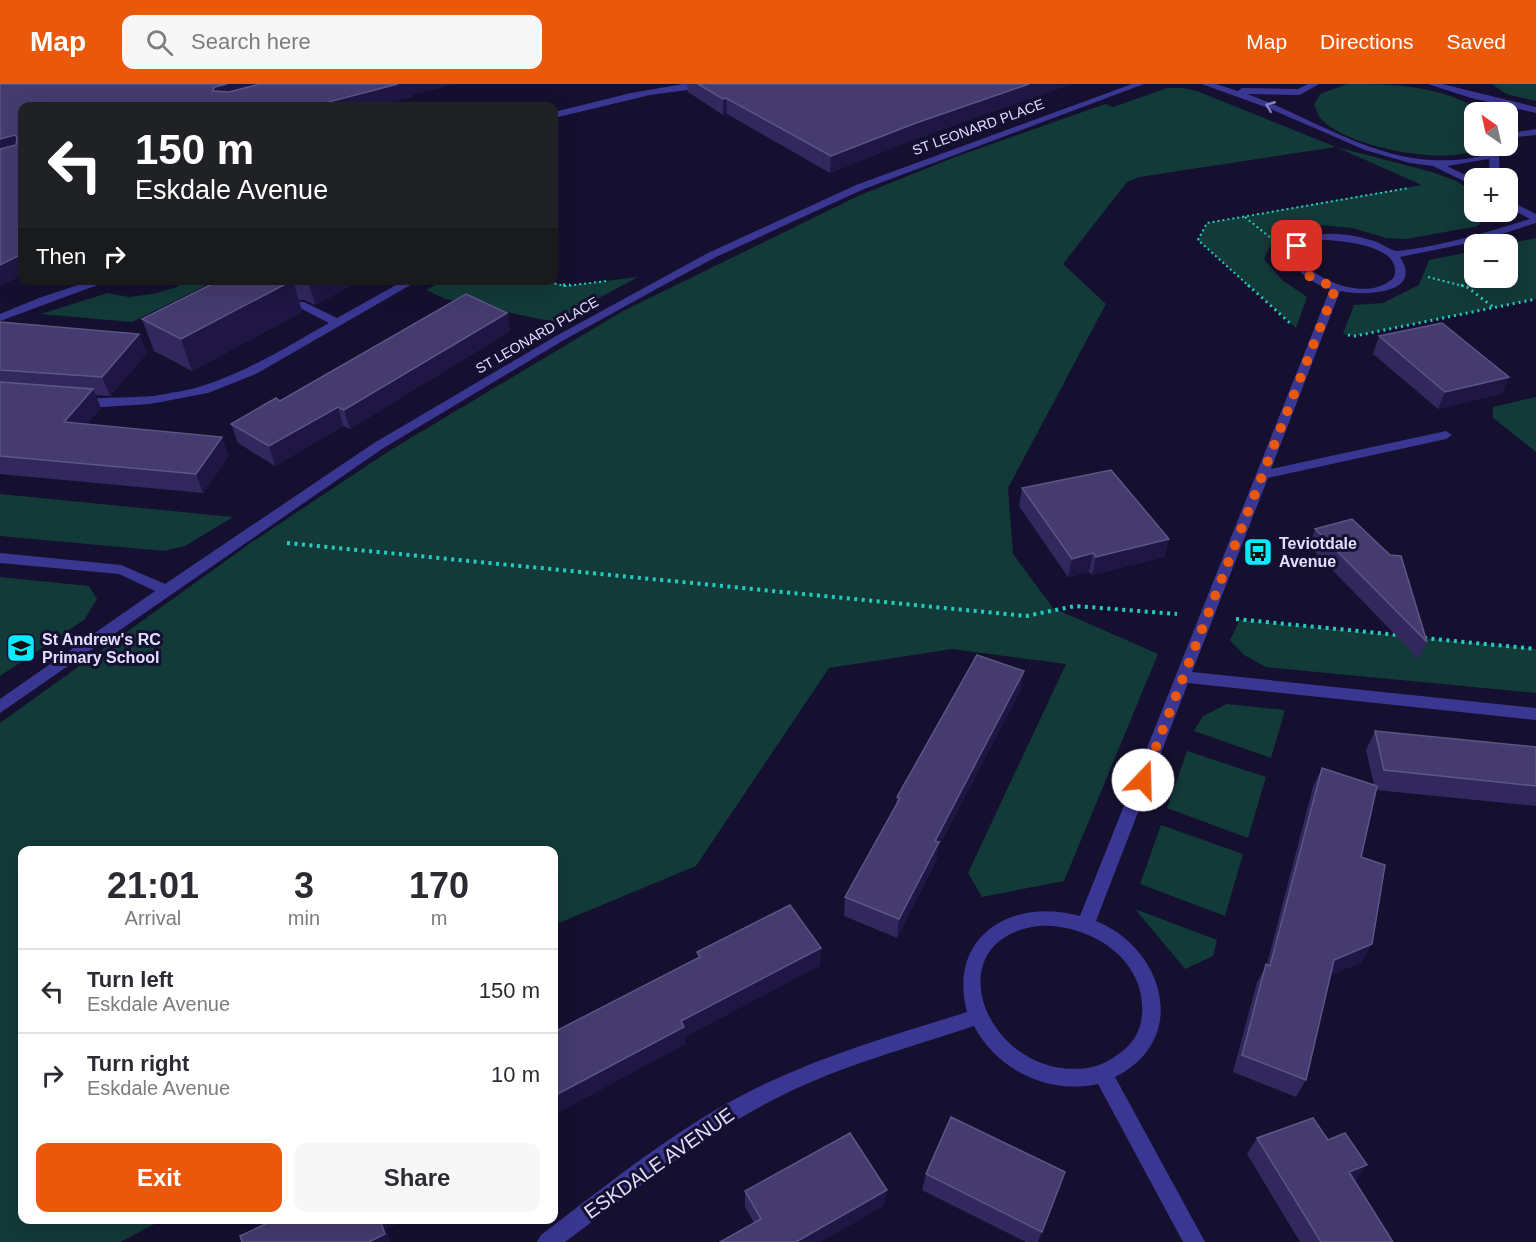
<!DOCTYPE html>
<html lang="en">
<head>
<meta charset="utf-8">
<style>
  :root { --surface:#fff; --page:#f7f7f7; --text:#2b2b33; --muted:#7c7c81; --line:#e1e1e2; --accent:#ea580c }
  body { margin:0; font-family:Helvetica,sans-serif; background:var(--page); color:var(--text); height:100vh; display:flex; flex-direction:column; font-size:22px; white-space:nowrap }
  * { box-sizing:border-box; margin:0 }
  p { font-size:20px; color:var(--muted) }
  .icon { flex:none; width:33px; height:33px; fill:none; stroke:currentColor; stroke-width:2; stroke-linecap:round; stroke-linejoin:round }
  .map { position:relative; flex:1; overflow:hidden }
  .details { position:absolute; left:18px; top:762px; width:540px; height:378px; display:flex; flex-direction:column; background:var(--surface); border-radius:12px; box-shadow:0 6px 24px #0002 }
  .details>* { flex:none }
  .banner { position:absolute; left:18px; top:18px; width:540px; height:183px; border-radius:12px; box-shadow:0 6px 24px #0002; background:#202124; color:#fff; overflow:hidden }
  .needle { width:39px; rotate:326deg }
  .buttons { position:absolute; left:1464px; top:18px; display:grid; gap:12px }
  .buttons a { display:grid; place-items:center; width:54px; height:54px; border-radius:12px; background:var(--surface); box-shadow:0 6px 24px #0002; font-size:30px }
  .pin { position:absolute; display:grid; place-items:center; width:51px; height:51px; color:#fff; margin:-26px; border-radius:12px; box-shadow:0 3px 9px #0006 }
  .me { position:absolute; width:66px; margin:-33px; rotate:21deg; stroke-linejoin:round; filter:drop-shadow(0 0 4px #0008) }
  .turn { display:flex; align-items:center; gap:21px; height:126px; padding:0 18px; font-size:27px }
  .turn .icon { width:78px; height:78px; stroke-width:2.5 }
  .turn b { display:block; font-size:42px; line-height:51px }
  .then { display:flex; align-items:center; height:57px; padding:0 18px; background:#0003; gap:12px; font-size:22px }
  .eta { display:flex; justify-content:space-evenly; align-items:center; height:102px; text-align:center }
  .eta b { font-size:36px; font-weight:600; line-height:42px }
  .action { display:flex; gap:12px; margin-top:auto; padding:12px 18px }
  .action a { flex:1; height:69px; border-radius:12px; background:var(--accent); color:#fff; font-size:24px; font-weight:600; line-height:69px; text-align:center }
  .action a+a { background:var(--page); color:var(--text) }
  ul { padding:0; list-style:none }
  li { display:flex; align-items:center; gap:18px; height:84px; padding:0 18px; border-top:2px solid var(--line) }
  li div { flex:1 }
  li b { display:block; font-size:22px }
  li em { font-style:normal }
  header { display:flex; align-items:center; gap:36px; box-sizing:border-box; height:84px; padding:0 30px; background:var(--accent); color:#fff }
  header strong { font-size:28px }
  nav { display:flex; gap:33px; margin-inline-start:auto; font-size:21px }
  .search { width:420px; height:54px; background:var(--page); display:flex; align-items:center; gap:15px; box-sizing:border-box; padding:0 21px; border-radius:12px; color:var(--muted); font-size:22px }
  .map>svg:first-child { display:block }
  .green { fill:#123a38 }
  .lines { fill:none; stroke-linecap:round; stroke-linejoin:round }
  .path-far2 { stroke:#26cbbf; stroke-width:2; stroke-dasharray:2 3; stroke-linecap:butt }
  .path-far1 { stroke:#26cbbf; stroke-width:3; stroke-dasharray:2 4; stroke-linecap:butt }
  .path { stroke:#26cbbf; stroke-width:4; stroke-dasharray:3 4.5; stroke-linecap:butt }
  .minor { fill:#393792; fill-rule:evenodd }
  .wall { fill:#32285e }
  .shaded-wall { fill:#1f1644 }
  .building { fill:#453b6f; stroke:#5d5586; stroke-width:1.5 }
  .oneway { stroke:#8582c3 }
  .route { stroke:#ea580c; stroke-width:10; stroke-dasharray:0 18 }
  .labels { text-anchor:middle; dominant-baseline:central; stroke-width:6; stroke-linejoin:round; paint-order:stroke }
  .far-street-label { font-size:14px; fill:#e1deff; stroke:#15102f }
  .poi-label { font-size:16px; font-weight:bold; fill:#e1deff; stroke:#15102f; text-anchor:start }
  .near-street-label { font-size:20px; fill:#e1deff; stroke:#15102f }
</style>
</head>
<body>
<header>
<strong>Map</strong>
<div class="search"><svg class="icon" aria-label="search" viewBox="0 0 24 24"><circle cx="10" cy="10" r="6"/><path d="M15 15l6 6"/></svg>Search here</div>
<nav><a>Map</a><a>Directions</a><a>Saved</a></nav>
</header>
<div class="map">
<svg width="1536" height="1158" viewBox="0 0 1536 1158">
  <rect width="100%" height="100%" fill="#15102f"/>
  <path class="green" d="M1347 0C1396 0 1440 1 1484 28H1474V62H1485C1452 85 1345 63 1320 34 1318 30 1316 25 1314 21L1320 10Z
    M1492 0H1536V17L1506 10Z
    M1167 4H1183L1197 7 1336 63 1432 88 1454 96 1474 108V128H1490L1478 142 1406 155 1386 154 1352 144 1320 141 1293 145 1273 156 1264 175 1282 196 1307 213 1296 244 1198 156 1207 139 1422 101 1336 63 1139 93 1127 98 1063 180 1106 220 1008 404 1013 470 1053 524 1158 570 1064 797 982 813 968 789 1066 580 952 565 829 584 696 782 554 841V766H22V1136H162L120 1158H0V639L252 458 389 367 623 227 858 112 955 73 1105 20 1113 23Z
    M1536 154V215L1355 252 1343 250 1354 221 1383 219 1419 201 1429 176 1474 167V194H1508V160H1506Z
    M638 193 554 238 446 215 426 206 439 199 435 197 540 196 565 202Z
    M184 197H215L132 238 41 230 107 209 129 213 153 210 177 203Z
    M1536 313V368L1493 334V323Z
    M0 410 233 433 185 462 164 467 0 452Z
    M0 493 89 502 97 515 84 536 0 592Z
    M1240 536 1536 565V609L1266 583 1244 571 1230 556Z
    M1227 620 1285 626 1271 674 1194 647 1203 632Z
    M1187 667 1266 693 1248 754 1167 724Z
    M1161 741 1243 770 1225 832 1140 800Z
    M1135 825 1217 856 1213 872 1185 885Z"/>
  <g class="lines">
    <path class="path-far2" d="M1245 133 1272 155
      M1428 193 1467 203
      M540 196 565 202 607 197
      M1250 203 1198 156 1207 139 1409 104"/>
    <path class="path-far1" d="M563 201H570
      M1248 201 1291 240
      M1461 201 1467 203 1493 223
      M1348 251 1355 252 1536 215"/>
    <path class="path" d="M287 459 1026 532 1075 522 1177 530
      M1236 535 1398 551
      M1424 554 1536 565"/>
    <path class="minor" d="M683 0H713L709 3 650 11 554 34V28L631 9Z
      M1132 0H1144L864 105 716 173 660 203 564 256 382 365 0 629V615L155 507 119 490 0 479V469L121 481 165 500 374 359 556 252 708 169 856 101Z
      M1202 0H1216L1238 7 1242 4 1298 5 1308 0H1319L1300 11 1247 10C1307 31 1367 73 1432 76 1450 77 1470 76 1487 70 1494 67 1500 62 1508 62V31L1515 38 1517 48 1536 45V51L1516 53 1511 63 1499 72 1500 94H1490L1489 75 1447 82 1474 95V102L1433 82 1410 79 1365 66 1268 24Z
      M1428 0H1442L1536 23V29L1471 14Z
      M1508 116 1536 130V139L1483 156 1400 173C1425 211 1362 212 1340 207L1271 385 1446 347 1452 351 1446 355 1268 394 1192 588 1536 624V636L1188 599 1096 837C1165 865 1190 956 1115 993L1205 1158H1183L1098 1000C1049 1011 997 986 974 942 909 964 842 981 781 1012 703 1050 635 1106 565 1158H537L541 1151C614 1096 686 1036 769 998 833 968 901 949 967 928 947 852 1012 813 1080 832L1330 205C1310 198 1297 189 1288 170 1306 141 1350 149 1377 158 1384 161 1392 167 1398 167 1443 162 1487 148 1530 135L1508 123ZM1324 156C1344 157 1404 162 1394 193 1371 219 1312 198 1298 170L1306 162ZM1038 842C1088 839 1147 874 1142 931 1141 946 1133 960 1120 969 1110 976 1101 982 1087 984 987 997 932 856 1038 842Z
      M93 196H111L0 237V230L39 214Z
      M405 196H419L256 290 208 309 150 320 103 323 78 321 72 317C77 313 139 314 153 312 169 309 187 307 202 302 247 288 288 262 329 239L296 222V218H304L337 234Z"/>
  </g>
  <path class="wall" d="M687 0H1071L915 55 830 89 727 30 723 31 688 8Z
    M220 196H361L315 221 304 216H299L302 228 192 287 154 267 142 235Z
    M507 229 510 247 350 345 343 342 275 382 238 359 231 340 280 317Z
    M0 238 139 250 147 269 110 312 95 311 101 324 87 340 229 372 203 409 0 390Z
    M1379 252 1509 293 1501 310 1438 325 1373 270Z
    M1022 404 1169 455 1164 473 1092 491 1089 488 1068 493 1019 422Z
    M1315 445 1427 558 1419 575 1309 462Z
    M1024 587 1020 607 938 764 936 777 897 854 844 832 845 813 896 722 897 713Z
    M1375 647 1536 663V722L1376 706 1361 773 1362 878 1330 891 1306 996 1296 1013 1233 988 1257 898 1267 880 1313 703 1322 684 1374 701 1366 666Z
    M1257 1054 1355 1098 1393 1158H1300L1247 1070Z
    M1065 1088 1038 1158H1026L922 1106 926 1090Z
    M745 1107 884 1122 754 1139 745 1123Z"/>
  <path class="shaded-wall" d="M227 0H294L218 22 213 7 214 3Z
    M398 0H455L413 11V13L378 22H313Z
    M1029 0H1071L915 55 830 89 831 72 916 39Z
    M726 14 727 30 723 31V15Z
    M15 51 21 68 0 73V55Z
    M22 170V191L0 203V181Z
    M293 196 302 228 192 287 181 255Z
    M308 196H361L315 221Z
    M507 229 510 247 350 345 344 326Z
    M139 250 147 269 110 312 102 293Z
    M1509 293 1501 310 1438 325 1445 308Z
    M93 305 101 324 73 357 64 338Z
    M338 323 343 342 275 382 269 362Z
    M222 353 229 372 203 409 196 390Z
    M1169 455 1164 473 1092 491 1096 473Z
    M1093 469 1089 488 1068 493 1072 475Z
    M1024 587 1020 607 938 764 936 777 897 854 899 835 935 757Z
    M1372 860 1362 878 1324 894 1334 876Z
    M821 864 820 882 685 953 686 960 554 1031V1012L681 937Z
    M1367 1081 1355 1098 1337 1104 1349 1088Z
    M887 1106 884 1122 821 1158H796Z
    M380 1136H405L386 1145 390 1158H369Z"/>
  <path class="building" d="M0 0H227L214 3 213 7 229 8 260 0H398L313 22H22V170L0 181V65L16 61 17 53 15 51 0 55Z
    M698 0H1029L916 39 831 72 726 14 723 15Z
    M220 196H293L181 255 142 235Z
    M466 210 507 229 344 326 338 323 269 362 231 340 276 314 280 317Z
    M0 238 139 250 102 293 0 286Z
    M1442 239 1509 293 1445 308 1379 252Z
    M0 298 93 305 64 338 222 353 196 390 0 372Z
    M1111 386 1169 455 1096 473 1093 469 1072 475 1022 404Z
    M1352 435 1390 471 1401 472 1427 558 1315 445Z
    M977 571 1024 587 935 757 939 758 899 835 845 813 900 714 897 713Z
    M1375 647 1536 663V702L1384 686Z
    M1322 684 1377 702 1361 773 1385 781 1372 860 1334 876 1306 996 1242 971 1266 880 1270 882Z
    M790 821 821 864 681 937 684 943 554 1012V948L700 873 697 868Z
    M951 1033 1065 1088 1042 1148 926 1090Z
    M1313 1034 1328 1056 1345 1049 1367 1081 1349 1088 1393 1158H1321L1257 1054Z
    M850 1049 887 1106 796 1158H720L761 1135 745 1107Z
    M274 1136H380L385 1150 369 1158H242L240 1152Z"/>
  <defs><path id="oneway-chevron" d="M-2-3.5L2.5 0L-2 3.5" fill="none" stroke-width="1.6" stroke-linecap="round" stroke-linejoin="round" transform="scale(1.5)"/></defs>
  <use class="oneway" href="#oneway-chevron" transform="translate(1270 22) rotate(-158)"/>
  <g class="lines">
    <path class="route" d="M1143 696 1336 203C1317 197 1298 191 1293 170L1297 162"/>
  </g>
  <defs>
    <g id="bus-square" transform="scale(1.5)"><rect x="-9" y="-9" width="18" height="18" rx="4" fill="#0aeaff" stroke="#15102f"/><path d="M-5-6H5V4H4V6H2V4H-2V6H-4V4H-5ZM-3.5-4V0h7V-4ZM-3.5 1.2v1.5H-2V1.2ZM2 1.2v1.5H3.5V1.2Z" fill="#111"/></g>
    <g id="school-square" transform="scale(1.5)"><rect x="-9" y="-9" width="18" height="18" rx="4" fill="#0aeaff" stroke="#15102f"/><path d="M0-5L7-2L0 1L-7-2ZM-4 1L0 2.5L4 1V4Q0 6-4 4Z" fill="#111"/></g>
  </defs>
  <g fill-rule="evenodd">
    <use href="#bus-square" x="1258" y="468"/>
    <use href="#school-square" x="21" y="564"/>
  </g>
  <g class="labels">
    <g class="far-street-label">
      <text transform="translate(978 43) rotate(-20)">ST LEONARD PLACE</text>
      <text transform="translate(537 251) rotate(-30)">ST LEONARD PLACE</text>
    </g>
    <g class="poi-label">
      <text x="1279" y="459">Teviotdale<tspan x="1279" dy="18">Avenue</tspan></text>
      <text x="42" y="555">St Andrew's RC<tspan x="42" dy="18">Primary School</tspan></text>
    </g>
    <g class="near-street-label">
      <text transform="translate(659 1079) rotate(-35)">ESKDALE AVENUE</text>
    </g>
  </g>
</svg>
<div class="buttons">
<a><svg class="needle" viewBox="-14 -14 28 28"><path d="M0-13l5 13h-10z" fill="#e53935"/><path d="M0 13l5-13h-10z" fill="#7c7c81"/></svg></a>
<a>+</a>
<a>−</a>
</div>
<div class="pin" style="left:1297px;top:162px;background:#d93025"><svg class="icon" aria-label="arrive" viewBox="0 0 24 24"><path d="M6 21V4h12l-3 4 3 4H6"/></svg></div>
<svg class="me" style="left:1143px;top:696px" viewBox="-20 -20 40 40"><circle r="19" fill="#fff"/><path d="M0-13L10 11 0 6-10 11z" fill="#ea580c"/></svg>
<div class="banner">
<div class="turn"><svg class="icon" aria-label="left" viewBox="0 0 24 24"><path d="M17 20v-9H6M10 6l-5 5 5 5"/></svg><div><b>150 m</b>Eskdale Avenue</div></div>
<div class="then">Then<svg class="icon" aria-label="right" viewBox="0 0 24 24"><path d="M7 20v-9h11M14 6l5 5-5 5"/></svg></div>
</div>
<section class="details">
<div class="eta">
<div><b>21:01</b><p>Arrival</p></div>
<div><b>3</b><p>min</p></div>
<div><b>170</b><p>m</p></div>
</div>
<ul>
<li><svg class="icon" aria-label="left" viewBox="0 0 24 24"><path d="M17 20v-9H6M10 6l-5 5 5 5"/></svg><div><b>Turn left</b><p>Eskdale Avenue</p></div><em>150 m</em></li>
<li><svg class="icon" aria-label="right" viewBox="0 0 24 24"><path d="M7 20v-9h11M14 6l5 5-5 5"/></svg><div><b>Turn right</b><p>Eskdale Avenue</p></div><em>10 m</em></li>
</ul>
<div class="action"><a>Exit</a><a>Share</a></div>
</section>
</div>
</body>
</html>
